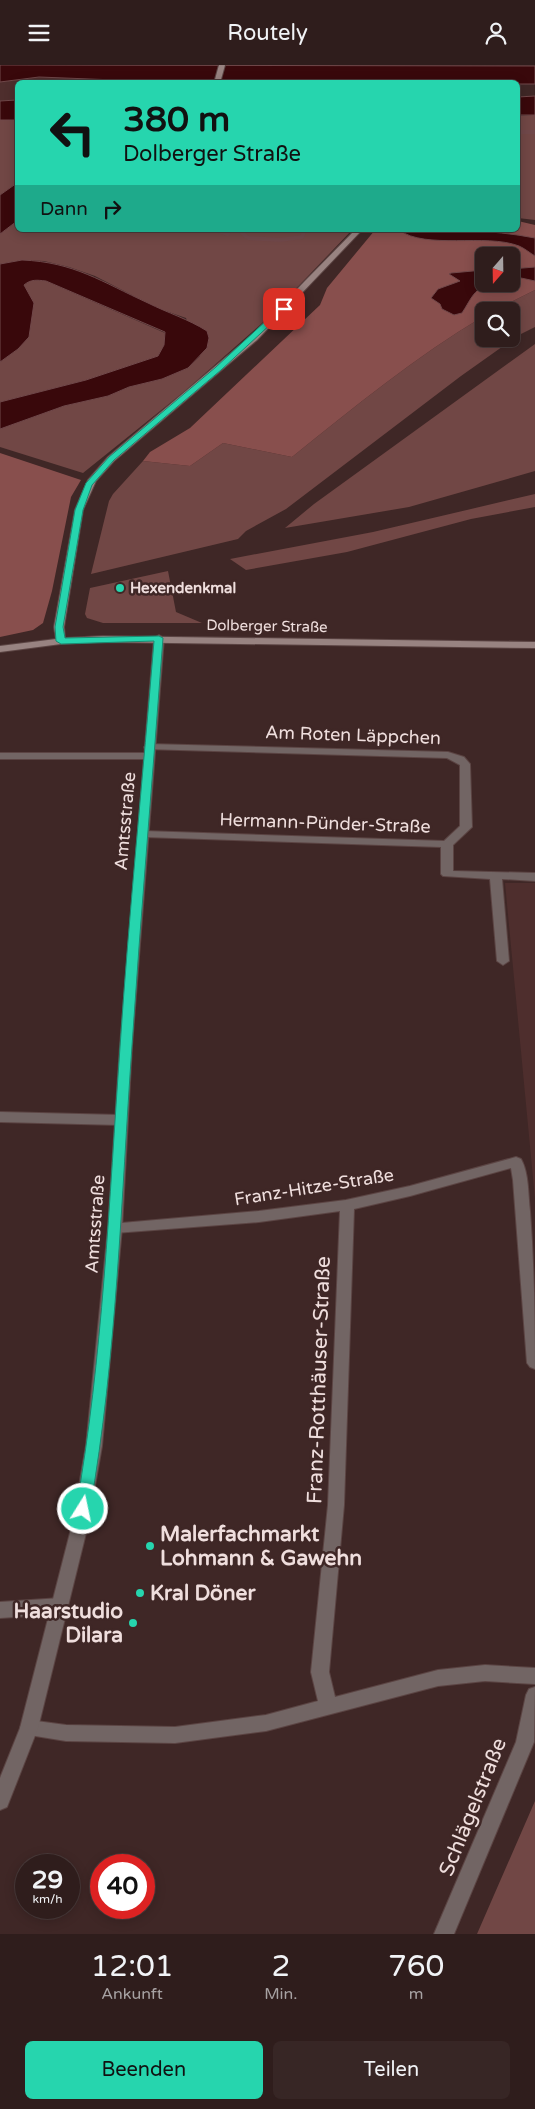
<!DOCTYPE html>
<html lang="de">
<head>
<meta charset="utf-8">
<style>
  :root { --surface:#2f1d1c; --page:#372625; --text:#f1f3f6; --muted:#a7a2a3; --line:#4a3b3b; --accent:#26d5ae }
  body { margin:0; font-family:"Varela Round",sans-serif; background:var(--page); color:var(--text); height:100vh; display:flex; flex-direction:column; font-size:19px; white-space:nowrap }
  * { box-sizing:border-box; margin:0 }
  p { font-size:16px; color:var(--muted) }
  .icon { flex:none; width:28px; height:28px; fill:none; stroke:currentColor; stroke-width:2; stroke-linecap:round; stroke-linejoin:round }
  .map { position:relative; height:1869px; overflow:hidden }
  .drawer { display:flex; flex-direction:column; background:var(--surface); flex:1 }
  .drawer>* { flex:none }
  .banner { position:absolute; left:15px; top:15px; width:505px; height:152px; border-radius:8px; box-shadow:0 2px 12px #0003,0 0 0 1px var(--line); background:#26d5ae; color:#111; overflow:hidden }
  .needle { width:32px; rotate:200deg }
  .controls { position:absolute; left:475px; top:182px; display:grid; gap:10px }
  .controls a { display:grid; place-items:center; width:45px; height:45px; border-radius:8px; background:var(--surface); box-shadow:0 2px 12px #0003,0 0 0 1px var(--line); font-size:25px }
  .speed { position:absolute; left:15px; top:1789px; display:flex; gap:10px; font-size:25px; font-weight:700; text-align:center }
  .speed>* { display:grid; place-content:center; width:65px; height:65px; border-radius:50%; background:var(--surface); box-shadow:0 2px 12px #0003,0 0 0 1px var(--line); line-height:1 }
  .speed small { font-size:12px; font-weight:400 }
  .speed .limit { border:8px solid #d22; background:#fff; color:#111 }
  .pin { position:absolute; display:grid; place-items:center; width:42px; height:42px; color:#fff; margin:-21px; border-radius:10px; box-shadow:0 2px 8px #0006 }
  .me { position:absolute; width:55px; margin:-28px; rotate:10deg; stroke-linejoin:round; filter:drop-shadow(0 0 4px #0008) }
  .turn { display:flex; align-items:center; gap:18px; height:105px; padding:0 25px; font-size:22px }
  .turn .icon { width:65px; height:65px; stroke-width:2.5 }
  .turn b { display:block; font-size:35px; line-height:42px }
  .then { display:flex; align-items:center; height:48px; padding:0 25px; background:#0003; gap:10px; font-size:19px }
  .eta { display:flex; justify-content:space-evenly; align-items:center; height:85px; text-align:center }
  .eta b { font-size:30px; font-weight:600; line-height:35px }
  .primary-button { display:flex; gap:10px; margin-top:auto; padding:10px 25px }
  .primary-button a { flex:1; height:58px; border-radius:8px; background:var(--accent); color:#111; font-size:20px; font-weight:600; line-height:58px; text-align:center }
  .primary-button a+a { background:var(--page); color:var(--text) }
  header { display:flex; justify-content:space-between; align-items:center; height:65px; padding:0 25px; background:var(--surface); font-size:22px; font-weight:600 }
  .map>svg:first-child { display:block }
  .built { fill:#4e2e2d }
  .green { fill:#714745 }
  .forest { fill:#884f4d; fill-rule:evenodd }
  .water { fill:#39080b; stroke:#70484a }
  .lines { fill:none; stroke-linecap:round; stroke-linejoin:round }
  .stream { stroke:#70484a; stroke-width:4 }
  .minor-casing { stroke:#5b4443; stroke-width:2 }
  .tertiary-casing { stroke:#5b4443; stroke-width:2 }
  .secondary-casing { stroke:#5b4443; stroke-width:2 }
  .minor { fill:#726564; fill-rule:evenodd }
  .tertiary { fill:#726564; fill-rule:evenodd }
  .secondary { fill:#988381; fill-rule:evenodd }
  .route { fill:#26d5ae; stroke:#198a71 }
  .poi-dot { fill:#26d5ae; stroke:#3f2726; stroke-width:2 }
  .labels { text-anchor:middle; dominant-baseline:central; stroke-width:5; stroke-linejoin:round; paint-order:stroke }
  .far-poi-label { font-size:15px; font-weight:bold; fill:#efdedd; stroke:#3f2726; text-anchor:start }
  .far-street-label { font-size:15px; fill:#efdedd; stroke:#3f2726 }
  .street-label { font-size:18px; fill:#efdedd; stroke:#3f2726 }
  .near-street-label { font-size:21px; fill:#efdedd; stroke:#3f2726 }
  .near-poi-label { font-size:21px; font-weight:bold; fill:#efdedd; stroke:#3f2726; text-anchor:start }
</style>
</head>
<body>
<header><svg class="icon" aria-label="menu" viewBox="0 0 24 24"><path d="M4 6h16M4 12h16M4 18h16"/></svg>Routely<svg class="icon" aria-label="person" viewBox="0 0 24 24"><circle cx="12" cy="8" r="4"/><path d="M4 21q1-7 8-7t8 7"/></svg></header>
<div class="map">
<svg width="535" height="1869" viewBox="0 0 535 1869">
  <rect width="100%" height="100%" fill="#3f2726"/>
  <path class="built" d="M39 12 80 13 192 17 18 18 17 35 0 36V17Z
    M505 818H535V1134Z"/>
  <path class="green" d="M535 50V155L518 153V51Z
    M0 55H18L17 118 0 130Z
    M17 156 18 165H352L269 252 185 326 83 408 0 382V364L64 341 108 331 129 322 162 314 188 303 200 291 186 253 157 243 95 211 69 202 44 196 22 195 0 199V169Z
    M35 215 46 216 165 268 164 280 158 291 86 315 0 337V297L18 284 27 227 24 220 29 216Z
    M535 225V262L519 270 461 311 286 444 246 466 238 474 91 509 109 436 113 429 143 396 190 401 223 378 292 392C354 342 415 292 484 251V274H511V246H493Z
    M535 279V406L409 442 285 463 314 439Z
    M535 429V442L471 454 347 487 246 505 230 494 373 467Z
    M168 506 176 547 202 558H103L87 553 85 549 90 523Z
    M535 1736V1869H477Z"/>
  <path class="forest" d="M518 156 535 160V225L493 246H484V251C415 292 354 342 292 392L223 378 190 401 143 396 150 387 190 363 320 240 327 223 375 165H518ZM484 191H511V219H484Z
    M0 388 81 415 71 432 52 526 43 558 33 565 0 572Z"/>
  <path class="water" d="M0 0 535 1V19H518V18H192L39 12 0 17Z
    M535 31V50H518V32Z
    M17 35V55H0V36Z
    M17 118V156L0 169V130Z
    M399 165C445 165 490 164 535 173V191C530 188 524 183 519 181 485 168 426 185 399 165Z
    M22 195C74 197 102 217 148 238 168 248 188 254 207 266L209 273 207 283 188 303 162 314 129 322 108 331 64 341 0 364V337L86 315 158 291 164 280 165 267 46 216C37 215 31 214 24 220L34 238 29 272 18 284 0 297V199Z
    M535 202V216L521 213 511 214V204Z
    M484 205V219H488C473 225 470 236 462 248L454 250 442 244 440 239 431 233 438 224 460 216 449 209 451 208Z"/>
  <g class="lines">
    <path class="stream" d="M518 67H535
      M164 165H170
      M215 165 228 169 229 165
      M239 165 248 173 280 175 302 172 305 165"/>
    <g class="minor-casing">
      <path id="minor" d="M149 679 448 687 464 692 470 699 472 762 453 780V806L535 808V816L502 814 509 896 503 900 497 896 490 814 443 811 441 809V782L144 772 138 769 144 766 444 776 460 761V700L447 693 145 684 144 682Z
        M0 688H149L154 691 149 694H0Z
        M0 1047 120 1050 125 1052 127 1055 125 1058 120 1060 0 1057Z
        M516 1092 521 1094C529 1108 528 1130 530 1146 534 1199 535 1251 535 1304L530 1302 527 1298 513 1115 511 1103 410 1131 354 1144 344 1440 329 1607 335 1632 438 1605 485 1600 535 1603V1619L485 1616 438 1621 266 1666 175 1678 66 1676 23 1669 20 1663 23 1657 29 1655 66 1660 175 1662 266 1650 318 1636 311 1607 328 1440 340 1146 259 1157 115 1168 110 1167 108 1163 110 1159 259 1146 346 1135 410 1121Z
        M61 1533 67 1536 69 1541 67 1546 61 1549 0 1553V1537Z
        M535 1622 534 1677 454 1869H434L516 1677 526 1630 529 1624Z"/>
    </g>
    <g class="tertiary-casing">
      <path id="tertiary" d="M159 570 164 573 132 981 122 1163 102 1381 88 1460 38 1663 7 1742 0 1745V1713L20 1663 72 1460 86 1381 108 1163 120 981 154 573Z"/>
    </g>
    <g class="secondary-casing">
      <path id="secondary" d="M219 0H225L220 18H214Z
        M355 165H362L257 275 114 396 96 416 83 445 64 562 65 573 103 571 535 577V583L103 577 61 579 0 587V581L56 574 54 562 75 445 88 415 108 392 251 271Z"/>
    </g>
    <use href="#minor" class="minor"/>
    <use href="#tertiary" class="tertiary"/>
    <use href="#secondary" class="secondary"/>
  </g>
  <path class="route" d="M281 242 287 244 221 305 114 395 92 420 83 445 63 562 65 573 159 571 163 573C153 709 141 845 132 981 121 1135 117 1291 90 1444L88 1449 83 1451 78 1449 76 1444C103 1292 109 1136 120 982 129 847 143 711 154 576L61 579 56 576 55 562 75 445 86 418 109 392 216 302Z"/>
  <g class="poi-dot">
    <circle cx="120" cy="523" r="5"/>
    <circle cx="150" cy="1481" r="5"/>
    <circle cx="140" cy="1528" r="5"/>
    <circle cx="133" cy="1558" r="5"/>
  </g>
  <g class="labels">
    <g class="far-poi-label">
      <text x="130" y="523">Hexendenkmal</text>
    </g>
    <g class="far-street-label">
      <text transform="translate(267 561) rotate(1)">Dolberger Straße</text>
    </g>
    <g class="street-label">
      <text transform="translate(353 670) rotate(2)">Am Roten Läppchen</text>
      <text transform="translate(125 756) rotate(-85)">Amtsstraße</text>
      <text transform="translate(325 758) rotate(2)">Hermann-Pünder-Straße</text>
      <text transform="translate(314 1122) rotate(-9)">Franz-Hitze-Straße</text>
      <text transform="translate(95 1159) rotate(-86)">Amtsstraße</text>
    </g>
    <g class="near-street-label">
      <text transform="translate(319 1315) rotate(-88)">Franz-Rotthäuser-Straße</text>
      <text transform="translate(473 1742) rotate(-68)">Schlägelstraße</text>
    </g>
    <g class="near-poi-label">
      <text x="160" y="1469">Malerfachmarkt<tspan x="160" dy="24">Lohmann &amp; Gawehn</tspan></text>
      <text x="150" y="1528">Kral Döner</text>
      <text x="123" y="1546" text-anchor="end">Haarstudio<tspan x="123" dy="24">Dilara</tspan></text>
    </g>
  </g>
</svg>
<div class="controls">
<a><svg class="needle" viewBox="-14 -14 28 28"><path d="M0-13l5 13h-10z" fill="#e53935"/><path d="M0 13l5-13h-10z" fill="#a7a2a3"/></svg></a>
<a><svg class="icon" aria-label="search" viewBox="0 0 24 24"><circle cx="10" cy="10" r="6"/><path d="M15 15l6 6"/></svg></a>
</div>
<div class="speed"><div>29<small>km/h</small></div><div class="limit">40</div></div>
<div class="pin" style="left:284px;top:244px;background:#d93025"><svg class="icon" aria-label="arrive" viewBox="0 0 24 24"><path d="M6 21V4h12l-3 4 3 4H6"/></svg></div>
<svg class="me" style="left:83px;top:1444px" viewBox="-20 -20 40 40"><circle r="17" fill="#26d5ae" stroke="#fff" stroke-width="3"/><path d="M0-11L8 9 0 5-8 9z" fill="#fff"/></svg>
<div class="banner">
<div class="turn"><svg class="icon" aria-label="left" viewBox="0 0 24 24"><path d="M17 20v-9H6M10 6l-5 5 5 5"/></svg><div><b>380 m</b>Dolberger Straße</div></div>
<div class="then">Dann<svg class="icon" aria-label="right" viewBox="0 0 24 24"><path d="M7 20v-9h11M14 6l5 5-5 5"/></svg></div>
</div>
</div>
<section class="drawer">
<div class="eta">
<div><b>12:01</b><p>Ankunft</p></div>
<div><b>2</b><p>Min.</p></div>
<div><b>760</b><p>m</p></div>
</div>
<div class="primary-button"><a>Beenden</a><a>Teilen</a></div>
</section>
</body>
</html>
